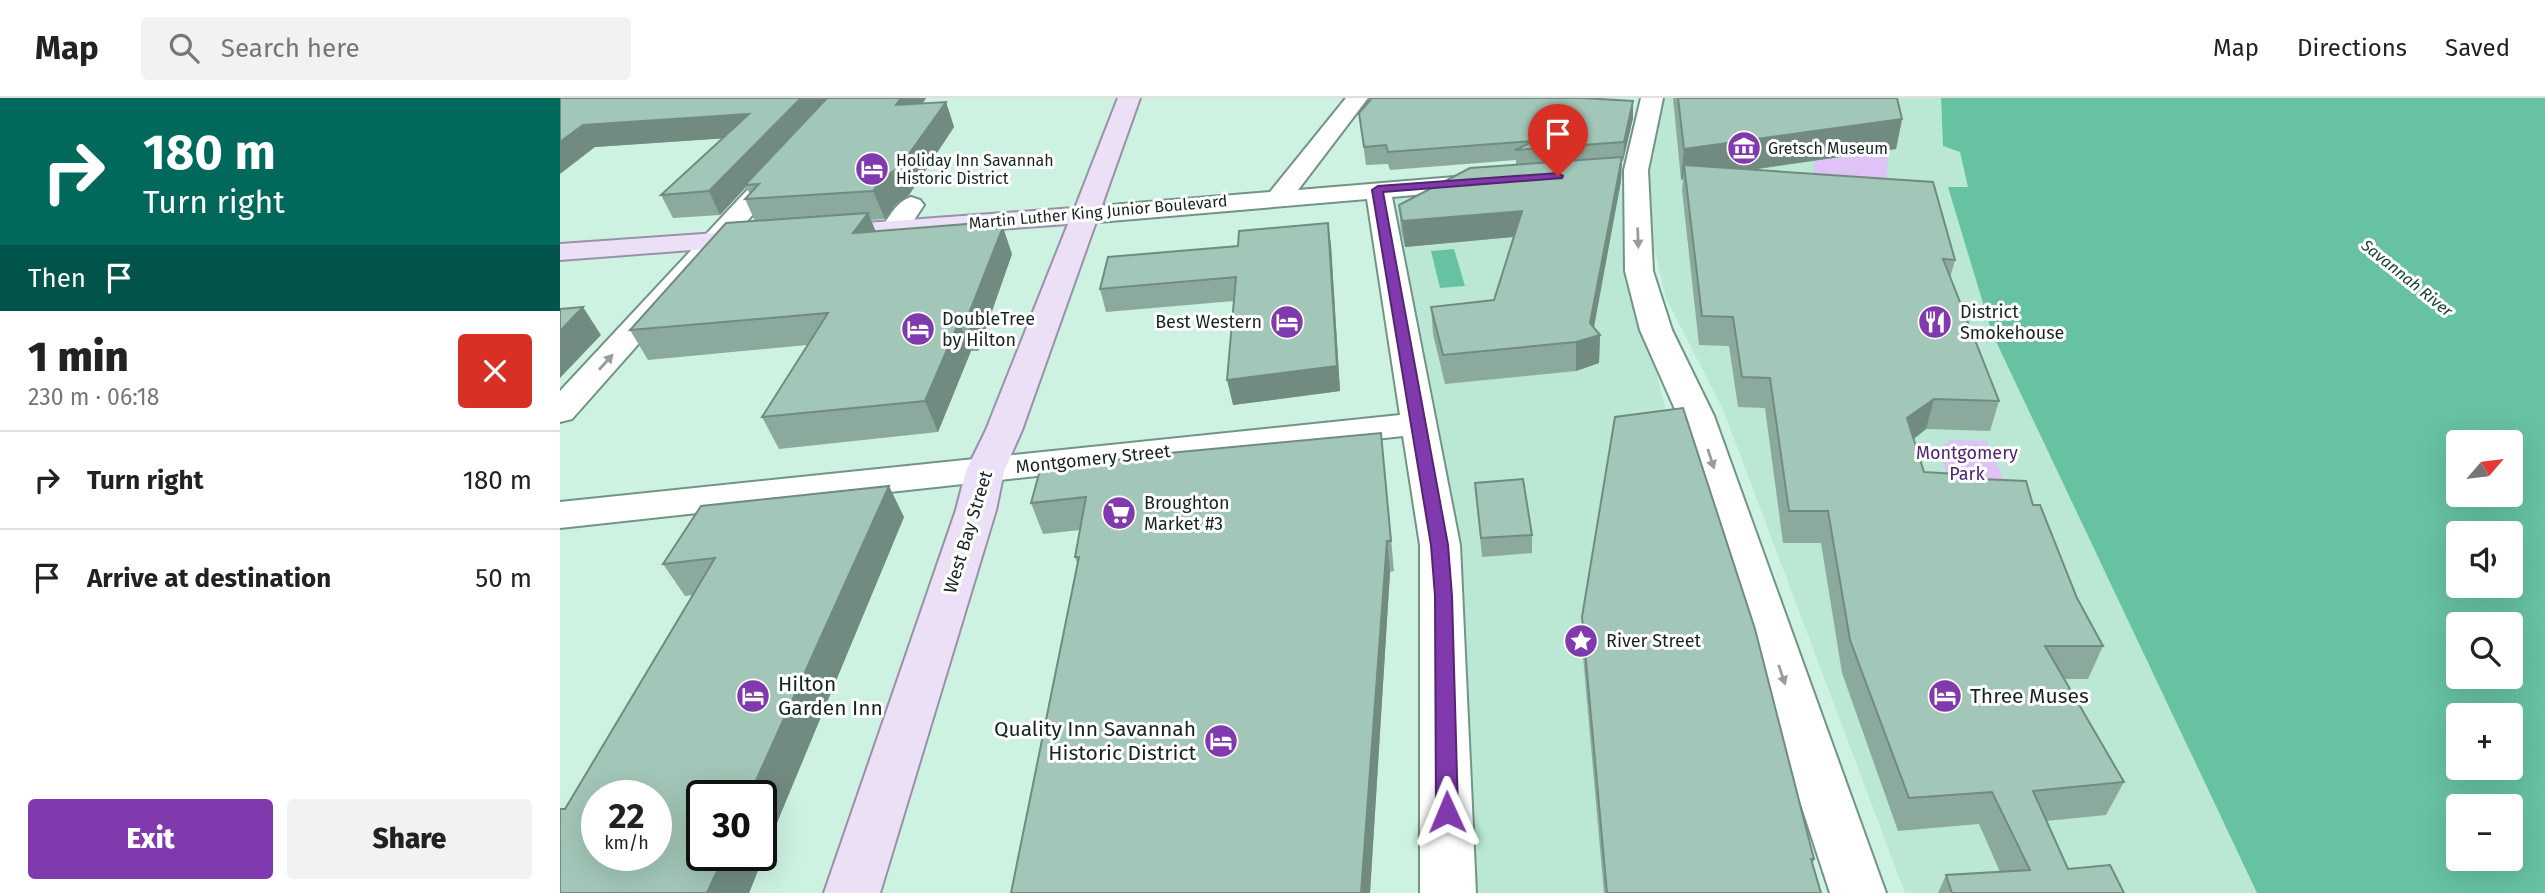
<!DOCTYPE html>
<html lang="en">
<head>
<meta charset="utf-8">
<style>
  :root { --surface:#fff; --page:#f2f2f2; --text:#222; --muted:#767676; --line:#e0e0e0; --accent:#803aad }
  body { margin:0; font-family:"Fira Sans",sans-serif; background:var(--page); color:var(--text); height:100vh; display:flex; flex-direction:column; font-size:26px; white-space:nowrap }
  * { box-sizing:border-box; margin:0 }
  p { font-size:23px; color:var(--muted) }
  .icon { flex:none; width:38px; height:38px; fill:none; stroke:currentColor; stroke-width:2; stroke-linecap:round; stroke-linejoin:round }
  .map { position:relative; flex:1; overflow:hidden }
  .drawer { display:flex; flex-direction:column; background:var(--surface); width:560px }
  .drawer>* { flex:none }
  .guide { background:#00695c; color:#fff; overflow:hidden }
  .needle { width:46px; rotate:62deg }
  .controls { position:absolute; left:1886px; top:332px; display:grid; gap:14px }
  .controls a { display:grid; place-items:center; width:77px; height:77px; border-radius:7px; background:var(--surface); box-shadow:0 7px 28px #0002; font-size:35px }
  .speed { position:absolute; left:21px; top:682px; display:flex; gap:14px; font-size:35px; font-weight:700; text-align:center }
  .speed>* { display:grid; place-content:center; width:91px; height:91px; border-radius:50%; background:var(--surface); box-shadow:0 7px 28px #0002; line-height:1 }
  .speed small { font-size:18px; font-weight:400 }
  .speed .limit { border:4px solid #111; border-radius:10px; background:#fff; color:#111 }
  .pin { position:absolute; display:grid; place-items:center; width:60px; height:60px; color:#fff; margin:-72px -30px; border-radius:50% 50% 50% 0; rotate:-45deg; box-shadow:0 0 7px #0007 }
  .pin .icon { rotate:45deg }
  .me { position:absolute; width:77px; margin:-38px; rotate:359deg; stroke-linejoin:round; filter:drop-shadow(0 0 5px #0008) }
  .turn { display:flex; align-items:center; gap:24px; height:147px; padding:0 28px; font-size:32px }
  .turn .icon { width:91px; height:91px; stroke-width:2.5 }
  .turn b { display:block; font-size:49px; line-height:60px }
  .then { display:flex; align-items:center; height:66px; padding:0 28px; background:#0003; gap:14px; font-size:26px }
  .round { display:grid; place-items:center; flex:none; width:74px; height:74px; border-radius:7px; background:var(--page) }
  .overview { display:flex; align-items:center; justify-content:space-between; height:119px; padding:0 28px }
  h1 { font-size:42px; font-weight:800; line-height:52px }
  .action { display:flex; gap:14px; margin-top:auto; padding:14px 28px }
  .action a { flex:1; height:80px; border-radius:7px; background:var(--accent); color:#fff; font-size:28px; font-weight:800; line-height:80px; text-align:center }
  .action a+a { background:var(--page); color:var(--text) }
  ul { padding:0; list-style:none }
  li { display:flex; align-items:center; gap:21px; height:98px; padding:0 28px; border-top:2px solid var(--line) }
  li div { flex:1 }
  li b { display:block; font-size:26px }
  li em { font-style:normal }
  header { display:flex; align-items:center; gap:42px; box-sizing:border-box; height:98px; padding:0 35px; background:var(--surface); border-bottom:2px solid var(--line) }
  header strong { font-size:33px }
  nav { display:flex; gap:38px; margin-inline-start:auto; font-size:24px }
  .search { width:490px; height:63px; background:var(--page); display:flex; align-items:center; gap:18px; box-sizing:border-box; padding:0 24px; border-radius:7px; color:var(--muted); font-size:26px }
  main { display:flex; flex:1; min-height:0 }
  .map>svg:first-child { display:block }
  .built { fill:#bae8d5 }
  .green { fill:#dfc2f6 }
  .water { fill:#66c2a1; fill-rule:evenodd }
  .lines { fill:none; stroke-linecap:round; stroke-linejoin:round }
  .minor-casing { stroke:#729486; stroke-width:4 }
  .major-casing { stroke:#9a91a8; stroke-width:4 }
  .minor { fill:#fff; fill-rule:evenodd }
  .major { fill:#ece0f7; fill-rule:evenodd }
  .wall { fill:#8baa9d }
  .shaded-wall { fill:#718b80 }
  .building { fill:#a2c6b7; stroke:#718b80; stroke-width:2; fill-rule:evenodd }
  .oneway { fill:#979d9b }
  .route { fill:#803aad; stroke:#532670; stroke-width:2 }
  .labels { text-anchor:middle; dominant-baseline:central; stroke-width:6; stroke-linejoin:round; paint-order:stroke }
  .far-poi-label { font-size:16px; fill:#172520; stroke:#fff; text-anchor:start }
  .far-street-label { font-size:16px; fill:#172520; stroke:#fff }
  .far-water-label { font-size:16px; font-style:italic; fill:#153f31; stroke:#fff }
  .poi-label { font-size:18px; fill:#172520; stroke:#fff; text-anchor:start }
  .park-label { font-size:18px; fill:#532371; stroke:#fff }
  .street-label { font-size:18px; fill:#172520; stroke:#fff }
  .near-poi-label { font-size:21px; fill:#172520; stroke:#fff; text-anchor:start }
</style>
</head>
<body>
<header>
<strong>Map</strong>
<div class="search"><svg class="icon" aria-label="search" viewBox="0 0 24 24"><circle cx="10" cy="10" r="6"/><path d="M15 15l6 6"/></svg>Search here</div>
<nav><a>Map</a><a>Directions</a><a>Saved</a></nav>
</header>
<main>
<section class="drawer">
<div class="guide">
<div class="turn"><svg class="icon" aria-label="right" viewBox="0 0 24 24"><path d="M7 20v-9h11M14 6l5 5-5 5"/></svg><div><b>180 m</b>Turn right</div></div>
<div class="then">Then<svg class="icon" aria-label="arrive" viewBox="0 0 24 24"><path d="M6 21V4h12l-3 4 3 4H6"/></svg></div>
</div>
<div class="overview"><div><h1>1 min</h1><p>230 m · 06:18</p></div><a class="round" style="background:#d93025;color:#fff"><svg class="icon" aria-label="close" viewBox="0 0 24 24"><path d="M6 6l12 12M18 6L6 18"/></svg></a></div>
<ul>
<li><svg class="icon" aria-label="right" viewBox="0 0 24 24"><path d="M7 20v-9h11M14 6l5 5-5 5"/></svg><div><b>Turn right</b></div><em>180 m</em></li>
<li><svg class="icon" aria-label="arrive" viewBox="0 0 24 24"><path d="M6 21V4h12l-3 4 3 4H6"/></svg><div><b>Arrive at destination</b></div><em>50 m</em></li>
</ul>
<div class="action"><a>Exit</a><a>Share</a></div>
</section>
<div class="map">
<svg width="1985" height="795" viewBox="0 0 1985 795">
  <rect width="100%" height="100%" fill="#cdf2e2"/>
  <path class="built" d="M1097 0H1381L1383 48 1400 54 1409 89H1389L1633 661 1697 795H1345L1164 314 1106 200 1076 72Z
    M1059 79 1100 291 1246 795H898L818 92Z"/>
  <path class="green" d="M1328 55 1327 83 1253 78 1255 62Z
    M1391 342 1427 343 1447 390 1391 388 1378 350Z"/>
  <path class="water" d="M1381 0H1985V795H1697L1432 235 1388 89H1408L1400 54 1383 48ZM1899 345H1951V397H1899ZM1899 436H1951V488H1899ZM1899 527H1951V579H1899ZM1899 618H1951V670H1899ZM1899 709H1951V761H1899Z
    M894 151 905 188 880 190 871 153Z"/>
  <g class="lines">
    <g class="minor-casing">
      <path id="minor" d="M273 0H296L12 321 0 324V293Z
        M786 0H808L738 92 931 76 940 78 943 83 940 88 931 90 832 99 900 447 916 795H860V447L843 338 0 430V404L840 317 807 101 527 125 518 123 514 117 518 111 527 109 710 94Z
        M1081 0H1103L1088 72 1093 173 1112 232 1154 318 1326 795H1270L1195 566 1118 318 1080 232 1065 173 1064 72Z
        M351 99 360 102 364 107 344 137 334 139 324 137 321 131C329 119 337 103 351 99Z"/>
    </g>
    <g class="major-casing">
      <path id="major" d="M558 0H580L462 332 444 373 436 412 320 795H264L396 412 406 373 426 332 508 126 264 144 254 142 250 136 254 130 264 128 515 110Z
        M200 132 210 134 214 140 210 146 0 162V146Z"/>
    </g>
    <use href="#minor" class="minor"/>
    <use href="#major" class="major"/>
  </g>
  <path class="wall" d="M0 0H366L362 6 386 4 394 29 349 97 336 106 325 121 311 122 316 134 434 130 452 156 418 253H411L378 334 219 351 202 319 247 247 88 262 70 232 195 123 185 101 190 96 186 89 160 117 113 120 101 97 163 40 35 49Z
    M1113 0H1337L1342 21 1336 51 1191 72 1395 162 1390 180 1439 303 1430 333 1366 331 1354 341 1364 374 1398 380 1473 407 1517 500 1543 548 1528 581H1504L1564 684 1546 717 1486 723 1508 771 1564 795H1378L1386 777 1440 774 1419 726 1338 733 1282 575 1261 445H1223L1205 310 1178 309 1169 248 1139 247 1122 92 1123 81 1121 82Z
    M799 15 1073 20 1063 63H1062L1061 83 1033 229 1040 237 1039 265 1016 273 885 286 873 236 871 209 934 202 954 139 845 149 841 132 839 107 956 67V62L830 72 828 66 806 67Z
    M768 125 771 147 780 293 673 307 674 203 546 214 540 191 678 148Z
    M824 364 834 473 830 474 810 795H451L517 465 515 459 520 432 483 436 471 405Z
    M915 385 972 437V455L922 459Z
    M344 419 221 715 189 795H0L5 711 133 497 125 498 103 466Z
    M1022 519 1254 761 1253 766 1261 795H1044L1022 547Z"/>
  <path class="shaded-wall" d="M241 0H269L185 87 186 89 160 117 149 93Z
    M341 0H366L345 32 336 7Z
    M1073 3V20L1063 63 1064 44Z
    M386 4 394 29 349 97 336 106 325 121 313 93Z
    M189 16 199 38 35 49 0 76V44L23 27Z
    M1342 21 1336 51 1126 81 1124 67 1123 81 1121 82 1124 51Z
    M1062 59 1061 83 1032 240 1040 237 1039 265 1016 273V244Z
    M962 113V138L845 149 842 123Z
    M308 115 319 142 293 135Z
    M433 124 438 140 443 129 452 156 418 253 406 223 430 130Z
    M768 125 771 147 780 293 673 307 667 282Z
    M23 209 41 237 0 280V233Z
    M399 224 411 253 378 334 365 303Z
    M1374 301 1366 331 1340 351 1347 320Z
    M329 388 344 419 221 715 189 795H147L164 758H201V698H189Z
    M827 443 830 474 810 795H801Z"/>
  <path class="building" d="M0 0H241L149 93 101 97 189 16 23 27 0 44Z
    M267 0H341L336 7 386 4 339 70 325 78 313 93 185 101 199 86 185 87Z
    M812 0H1023L1073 3 1064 44 955 52 974 43 828 54 826 47 804 49 799 15Z
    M1118 0H1337L1342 21 1124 51Z
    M1062 59 1030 225 1040 237 1016 244 883 257 871 209 934 202 962 113 842 123 839 107 910 70Z
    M1124 67 1373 84 1395 162 1383 161 1439 303 1374 301 1347 320 1364 374 1397 376 1398 380 1466 383 1473 407H1480L1517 500 1543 548H1485L1564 684 1473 693 1508 771 1550 767 1564 795H1392L1386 777 1470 772 1432 694 1349 700 1290 542 1268 413H1229L1210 280 1182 279 1173 219 1142 218Z
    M308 115 293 135 433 124 430 130 443 129 406 223 399 224 365 303 202 319 268 215 70 232 166 125Z
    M768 125 777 268 667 282 676 179 540 191 548 159 678 148 679 133Z
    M23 209 0 233V211Z
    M1123 310 1195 531 1254 761H1251L1261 795H1047L1022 519 1055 319Z
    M821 335 831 443H827L801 795H451L519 459H515L526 399 471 405 480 372 609 355Z
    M963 381 972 437 921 440 915 385Z
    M329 388 189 698H142V758H164L147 795H0V711H5L155 460 103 466 141 408ZM37 698H96V758H37Z"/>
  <defs><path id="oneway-solid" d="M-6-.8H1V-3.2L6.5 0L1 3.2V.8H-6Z" transform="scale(1.75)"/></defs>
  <g class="oneway">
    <use href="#oneway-solid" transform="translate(1078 140) rotate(88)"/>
    <use href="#oneway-solid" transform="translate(46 264) rotate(-48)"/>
    <use href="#oneway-solid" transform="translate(1151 361) rotate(72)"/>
    <use href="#oneway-solid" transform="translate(1222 577) rotate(71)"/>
  </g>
  <path class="route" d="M998 75 1003 78 1002 80 823 94 888 447 892 498 898 714 895 721 887 723 879 721 876 714 875 498 871 447 812 92 818 88Z"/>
  <defs>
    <g id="museum-disc" transform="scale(1.75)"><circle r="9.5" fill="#803aad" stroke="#fff"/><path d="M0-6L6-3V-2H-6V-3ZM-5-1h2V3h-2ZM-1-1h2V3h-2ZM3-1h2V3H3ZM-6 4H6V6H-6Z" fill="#fff"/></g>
    <g id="hotel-disc" transform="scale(1.75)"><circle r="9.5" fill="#803aad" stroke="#fff"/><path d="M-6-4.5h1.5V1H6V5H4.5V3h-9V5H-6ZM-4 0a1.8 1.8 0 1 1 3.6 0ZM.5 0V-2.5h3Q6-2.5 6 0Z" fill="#fff"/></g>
    <g id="restaurant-disc" transform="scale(1.75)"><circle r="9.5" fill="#803aad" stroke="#fff"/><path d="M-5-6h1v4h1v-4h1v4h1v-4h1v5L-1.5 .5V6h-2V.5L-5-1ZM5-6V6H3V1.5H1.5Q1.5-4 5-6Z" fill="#fff"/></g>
    <g id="supermarket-disc" transform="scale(1.75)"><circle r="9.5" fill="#803aad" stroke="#fff"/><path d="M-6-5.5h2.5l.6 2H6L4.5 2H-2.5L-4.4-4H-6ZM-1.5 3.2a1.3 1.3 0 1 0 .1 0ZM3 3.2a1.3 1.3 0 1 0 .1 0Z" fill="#fff"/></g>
    <g id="sight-disc" transform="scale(1.75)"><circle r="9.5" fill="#803aad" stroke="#fff"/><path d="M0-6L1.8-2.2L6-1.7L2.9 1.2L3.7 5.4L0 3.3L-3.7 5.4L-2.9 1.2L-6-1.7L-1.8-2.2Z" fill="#fff"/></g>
  </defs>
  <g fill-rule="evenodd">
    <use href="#museum-disc" x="1184" y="50"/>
    <use href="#hotel-disc" x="312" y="71"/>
    <use href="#hotel-disc" x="727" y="224"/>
    <use href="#restaurant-disc" x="1375" y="224"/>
    <use href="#hotel-disc" x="358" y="231"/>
    <use href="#supermarket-disc" x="559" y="415"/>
    <use href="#sight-disc" x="1021" y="543"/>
    <use href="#hotel-disc" x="193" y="598"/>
    <use href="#hotel-disc" x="1385" y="598"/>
    <use href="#hotel-disc" x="661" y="643"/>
  </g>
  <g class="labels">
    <g class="far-poi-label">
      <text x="1208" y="50">Gretsch Museum</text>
      <text x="336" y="62">Holiday Inn Savannah<tspan x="336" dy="18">Historic District</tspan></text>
    </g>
    <g class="far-street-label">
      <text transform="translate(538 114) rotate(-5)">Martin Luther King Junior Boulevard</text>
    </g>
    <g class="far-water-label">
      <text transform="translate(1847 180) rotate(39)">Savannah River</text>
    </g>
    <g class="poi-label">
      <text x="1400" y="214">District<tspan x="1400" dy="21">Smokehouse</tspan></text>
      <text x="382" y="221">DoubleTree<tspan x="382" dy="21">by Hilton</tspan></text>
      <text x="702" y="224" text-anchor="end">Best Western</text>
      <text x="584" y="405">Broughton<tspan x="584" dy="21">Market #3</tspan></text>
      <text x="1046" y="543">River Street</text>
    </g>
    <g class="park-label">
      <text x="1407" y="355">Montgomery<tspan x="1407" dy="21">Park</tspan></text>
    </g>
    <g class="street-label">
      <text transform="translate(533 361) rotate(-6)">Montgomery Street</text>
      <text transform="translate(408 434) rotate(-73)">West Bay Street</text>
    </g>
    <g class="near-poi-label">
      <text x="218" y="586">Hilton<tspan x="218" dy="24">Garden Inn</tspan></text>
      <text x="1410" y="598">Three Muses</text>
      <text x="636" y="631" text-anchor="end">Quality Inn Savannah<tspan x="636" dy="24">Historic District</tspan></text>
    </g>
  </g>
</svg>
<div class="controls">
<a><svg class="needle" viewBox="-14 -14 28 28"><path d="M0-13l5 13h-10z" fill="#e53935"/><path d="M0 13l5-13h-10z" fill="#767676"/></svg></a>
<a><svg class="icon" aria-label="sound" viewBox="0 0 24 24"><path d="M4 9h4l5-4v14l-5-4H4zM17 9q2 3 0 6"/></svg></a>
<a><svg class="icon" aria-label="search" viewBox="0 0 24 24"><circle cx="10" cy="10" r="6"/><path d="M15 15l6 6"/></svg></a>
<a>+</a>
<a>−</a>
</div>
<div class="speed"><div>22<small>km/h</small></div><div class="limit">30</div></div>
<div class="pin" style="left:998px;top:78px;background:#d93025"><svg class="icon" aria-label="arrive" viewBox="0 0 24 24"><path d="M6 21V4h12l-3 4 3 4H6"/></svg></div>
<svg class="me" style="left:887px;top:714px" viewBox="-20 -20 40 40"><path d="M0-17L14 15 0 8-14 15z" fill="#803aad" stroke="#fff" stroke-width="4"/></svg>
</div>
</main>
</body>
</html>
